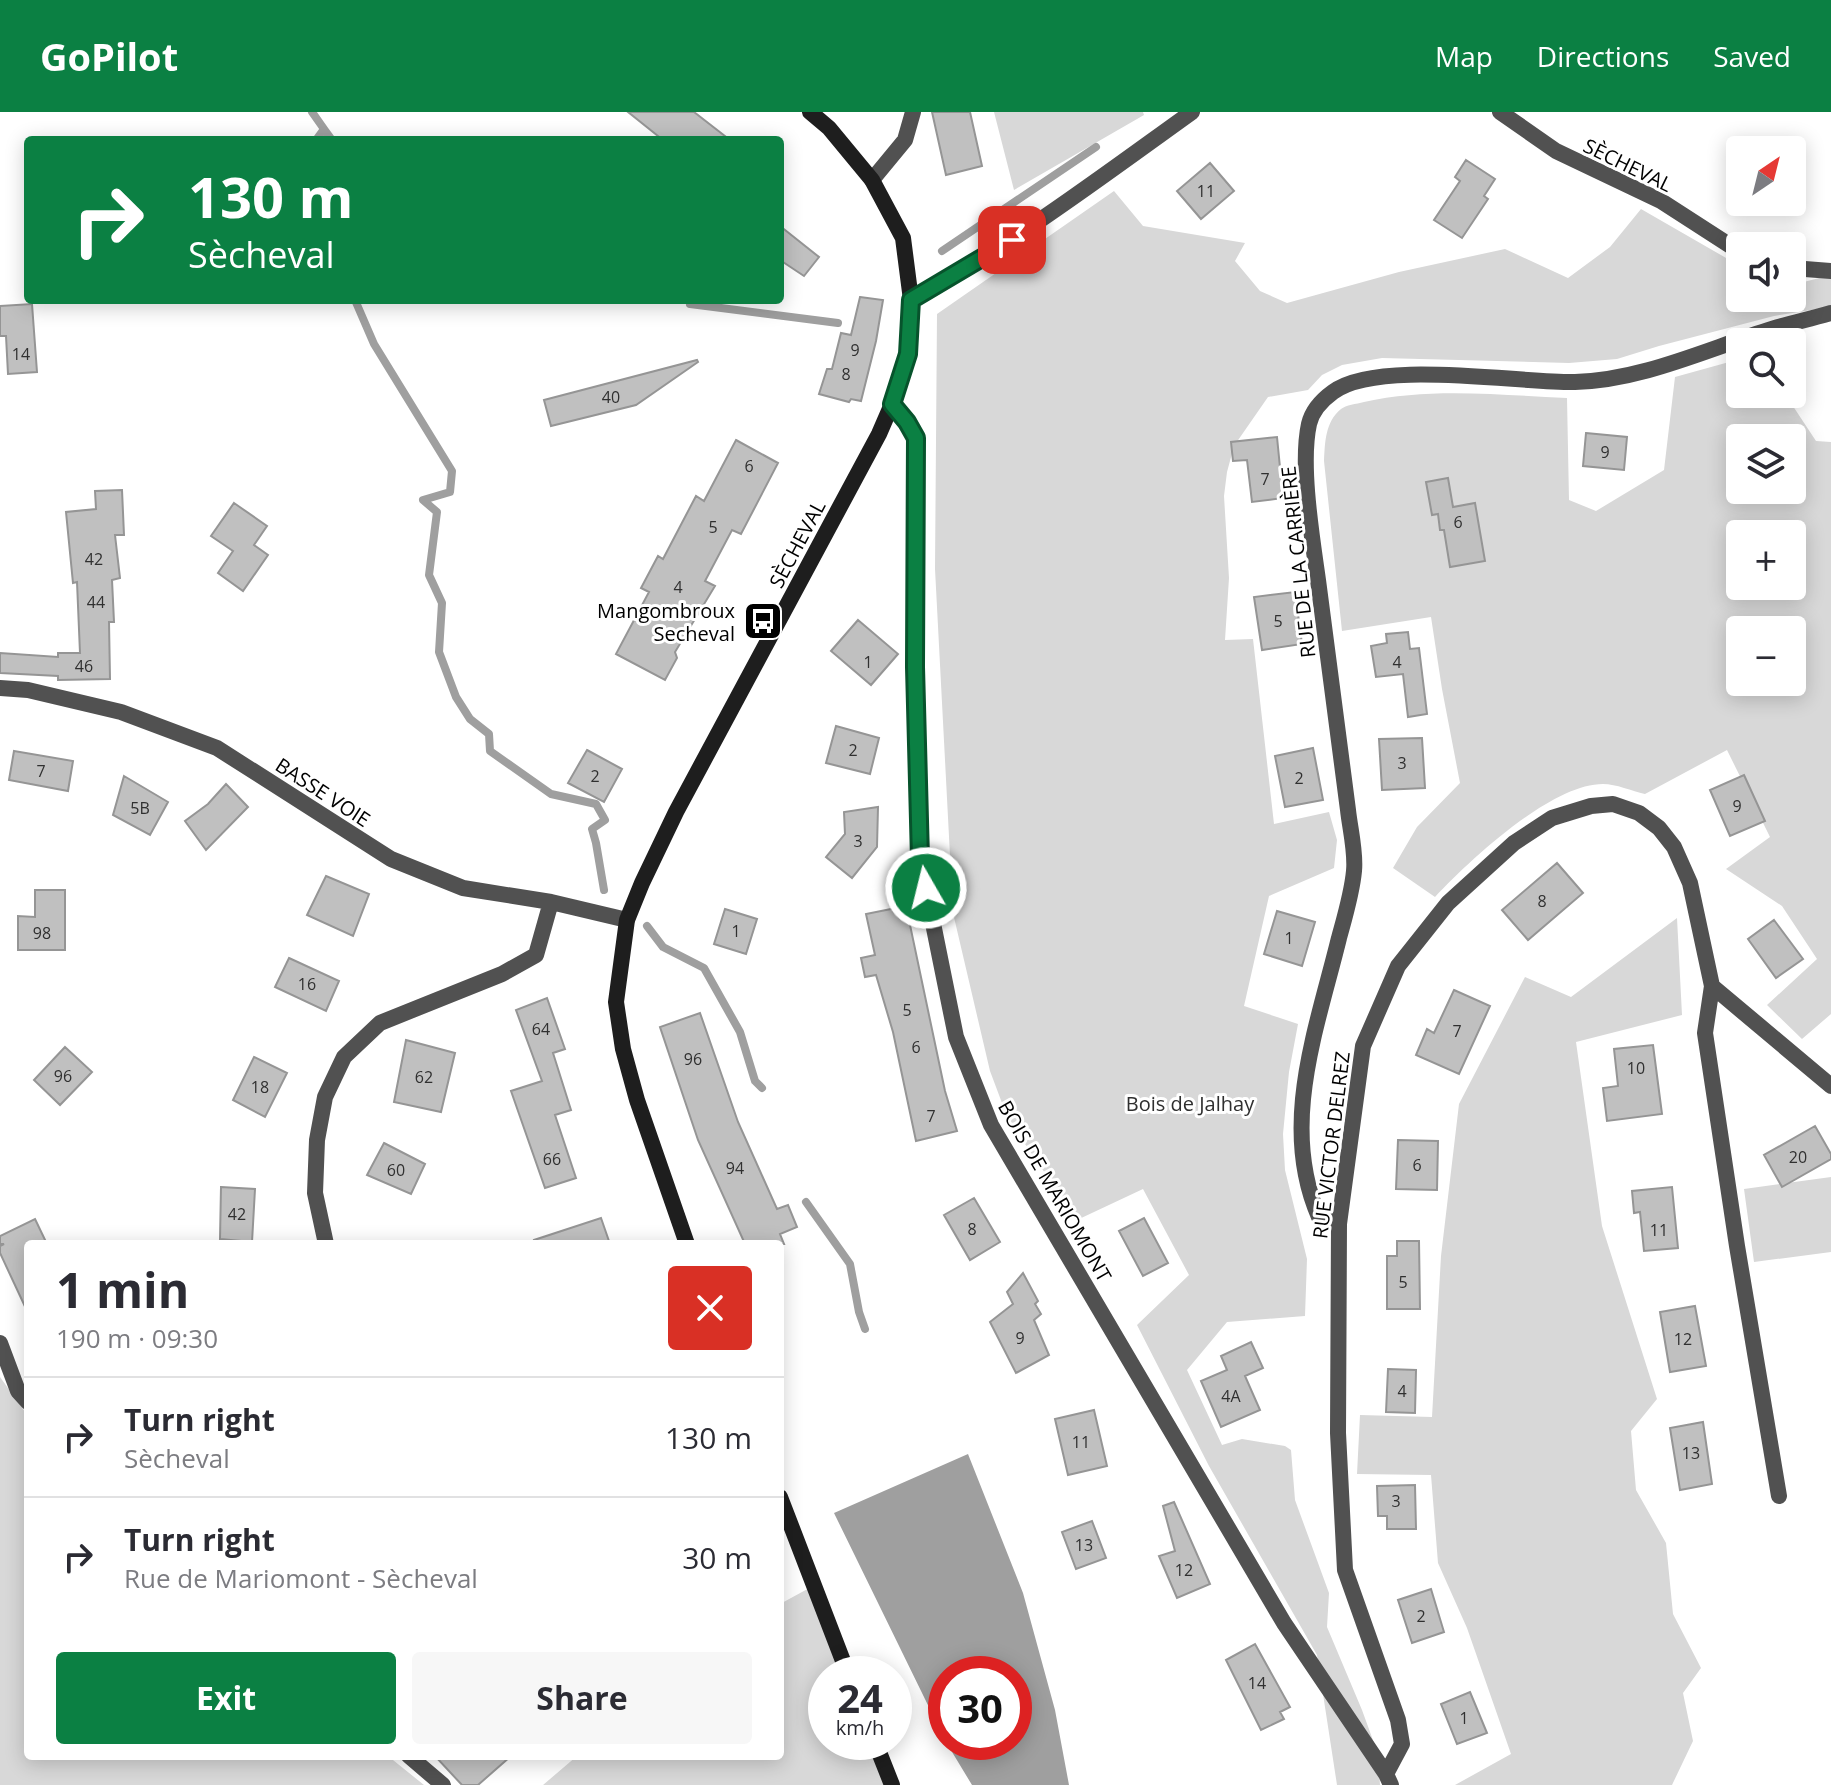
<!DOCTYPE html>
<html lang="en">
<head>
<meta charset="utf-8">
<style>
  :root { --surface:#fff; --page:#f7f7f7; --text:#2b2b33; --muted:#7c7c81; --line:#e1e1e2; --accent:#0b8043 }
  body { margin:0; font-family:"Open Sans",sans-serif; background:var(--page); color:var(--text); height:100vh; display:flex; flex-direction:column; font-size:30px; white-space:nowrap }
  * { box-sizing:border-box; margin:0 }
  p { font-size:26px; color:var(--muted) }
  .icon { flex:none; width:44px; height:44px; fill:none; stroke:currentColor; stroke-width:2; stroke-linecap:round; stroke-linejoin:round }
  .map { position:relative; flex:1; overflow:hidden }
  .side { position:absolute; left:24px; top:1128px; width:760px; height:520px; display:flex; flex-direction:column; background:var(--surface); border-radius:8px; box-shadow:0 4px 20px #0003 }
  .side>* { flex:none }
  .banner { position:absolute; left:24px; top:24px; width:760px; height:168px; border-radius:8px; box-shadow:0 4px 20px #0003; background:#0b8043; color:#fff; overflow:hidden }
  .needle { width:52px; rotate:35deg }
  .controls { position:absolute; left:1726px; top:24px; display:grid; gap:16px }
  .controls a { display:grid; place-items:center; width:80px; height:80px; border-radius:8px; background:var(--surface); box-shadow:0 4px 20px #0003; font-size:40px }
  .speed { position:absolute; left:808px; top:1544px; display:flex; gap:16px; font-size:40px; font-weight:700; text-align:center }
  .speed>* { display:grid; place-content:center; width:104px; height:104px; border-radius:50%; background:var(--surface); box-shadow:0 4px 20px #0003; line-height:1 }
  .speed small { font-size:20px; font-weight:400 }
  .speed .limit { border:12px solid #d22; background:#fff; color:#111 }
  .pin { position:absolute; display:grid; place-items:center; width:68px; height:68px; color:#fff; margin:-34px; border-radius:16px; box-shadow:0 4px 12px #0006 }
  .me { position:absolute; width:88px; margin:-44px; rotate:352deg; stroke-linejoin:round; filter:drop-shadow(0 0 6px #0008) }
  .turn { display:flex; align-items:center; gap:28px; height:168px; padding:0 32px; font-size:36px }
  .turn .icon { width:104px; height:104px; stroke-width:2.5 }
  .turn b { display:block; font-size:56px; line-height:68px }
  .round { display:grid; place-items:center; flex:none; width:84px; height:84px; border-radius:8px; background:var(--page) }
  .overview { display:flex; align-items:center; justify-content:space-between; height:136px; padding:0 32px }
  h1 { font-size:48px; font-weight:700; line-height:60px }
  .cta { display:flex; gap:16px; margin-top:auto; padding:16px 32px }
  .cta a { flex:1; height:92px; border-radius:8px; background:var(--accent); color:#fff; font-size:32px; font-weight:700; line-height:92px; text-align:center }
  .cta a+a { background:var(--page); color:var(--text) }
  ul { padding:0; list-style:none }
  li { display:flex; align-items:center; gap:24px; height:120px; padding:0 32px; border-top:2px solid var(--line) }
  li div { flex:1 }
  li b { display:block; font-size:30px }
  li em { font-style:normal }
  header { display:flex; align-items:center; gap:48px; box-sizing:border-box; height:112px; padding:0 40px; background:var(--accent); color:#fff }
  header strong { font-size:38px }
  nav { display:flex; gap:44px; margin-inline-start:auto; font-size:28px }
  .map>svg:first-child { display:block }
  .green { fill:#d8d8d8; fill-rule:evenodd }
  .water { fill:#9f9f9f }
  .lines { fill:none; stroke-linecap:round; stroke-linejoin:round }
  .stream { stroke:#9f9f9f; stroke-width:8 }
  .building { fill:#c0c0c0; stroke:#959595; stroke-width:2 }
  .street { stroke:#515151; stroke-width:16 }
  .secondary { stroke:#1e1e1e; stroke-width:16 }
  .route-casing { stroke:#07532c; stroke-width:20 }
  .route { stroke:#0b8043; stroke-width:14 }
  .labels { text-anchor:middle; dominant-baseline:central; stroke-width:6; stroke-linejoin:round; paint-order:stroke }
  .number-label { font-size:16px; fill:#303030 }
  .street-label { font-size:20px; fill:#000; stroke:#fff }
  .poi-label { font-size:20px; fill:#000; stroke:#fff; text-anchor:end }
  .park-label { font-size:20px; fill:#2f2f2f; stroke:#fff }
</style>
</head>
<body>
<header>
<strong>GoPilot</strong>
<nav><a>Map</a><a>Directions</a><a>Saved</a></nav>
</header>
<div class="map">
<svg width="1831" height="1673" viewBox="0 0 1831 1673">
  <rect width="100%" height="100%" fill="#fff"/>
  <path class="green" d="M994 0H1143L1144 3 1014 78Z
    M1114 79 1143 114 1245 131 1235 149 1260 179 1287 191 1399 160 1505 137 1568 166 1610 135 1641 97 1740 154V186H1792V173L1831 163V195L1774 204 1659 234 1617 247 1569 251 1382 246 1342 253 1322 263 1308 278 1268 285 1234 334 1227 360 1224 384 1229 466 1225 528 1253 527 1274 712 1329 700 1337 728 1334 756 1269 784 1244 894 1298 912 1289 960 1283 1022 1285 1058 1307 1147 1305 1204 1227 1210 1187 1258 1222 1333 1242 1327 1285 1334 1291 1338 1295 1388 1329 1481 1327 1515 1362 1598 1378 1642 1380 1673H1337L1317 1543 1209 1354 1137 1213 1189 1163 1143 1077 1077 1108 1008 1007 990 959 953 801 935 457 937 202Z
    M1740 247V282H1785L1816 329 1831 330V902L1802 927 1767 893 1817 847 1782 794 1726 757 1770 725 1727 638 1645 682C1632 679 1616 672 1603 672 1551 672 1470 748 1435 785L1393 756 1417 715 1460 671 1442 577 1431 505 1342 519 1324 349C1325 331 1325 310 1341 297 1346 293 1356 292 1364 290 1430 275 1499 283 1567 286L1569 388 1596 399 1664 358 1675 265ZM1740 326H1792V378H1740ZM1740 422H1792V474H1740ZM1740 518H1792V570H1740Z
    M1677 806 1682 903 1576 930 1602 1114 1657 1287 1631 1319 1636 1378 1666 1431 1673 1502 1701 1556 1683 1581 1693 1629 1672 1673H1455L1511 1642 1467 1516 1438 1451 1431 1363 1357 1362 1360 1303 1432 1305 1441 1144 1459 992 1525 865 1571 885Z
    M1831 1065V1140L1754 1150 1744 1077Z
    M0 1265 28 1304V1644H388L424 1673H0Z
    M813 1474 850 1562H826V1630H880L898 1673H543L577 1644H780V1492Z"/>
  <path class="water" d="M968 1342 1023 1481 1055 1598 1069 1673H972L946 1630H1014V1562H946V1630L834 1401Z"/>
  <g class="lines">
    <path class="stream" d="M312 0 324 17 316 28
      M324 17 332 28
      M942 139 1096 35
      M355 188 374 232 452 359 450 380 423 388 437 400 429 463 442 491 439 540 456 585 470 607 489 622 490 639 551 682 596 692 605 708 592 717 596 731 604 778
      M691 188 690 192 838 211
      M647 814 663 835 704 856 740 920 755 969 762 976
      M806 1090 850 1152 859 1200 865 1217"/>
  </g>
  <path class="building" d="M628 0H694L730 28H663Z
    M932 0H970L982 54 946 63Z
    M1466 48 1495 67 1484 84 1488 87 1462 126 1434 108 1460 69 1455 65Z
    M1210 51 1234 79 1201 107 1177 79Z
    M780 114 819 145 804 164 780 148Z
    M860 185 883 188 876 229 861 289 851 287 849 290 819 282 827 257H832L841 221 851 223Z
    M32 192 37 260 8 262 6 224H0V194Z
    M697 248 698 250 636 293 551 314 544 288Z
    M1586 321 1627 325 1624 358 1583 354Z
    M1277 325 1283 386 1252 390 1247 348 1233 349 1231 330Z
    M736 328 778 351 741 422 732 418 705 469 715 474 675 540 677 546 665 568 616 542 649 480 641 476 658 444 663 447 696 384 704 389Z
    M1448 366 1453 395 1475 391 1485 449 1450 455 1444 418H1440L1438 402 1432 403 1426 370Z
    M122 378 124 423H115L120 466 112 468 114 510H109L110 567 58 568V564L0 561V541L58 545V541H80L77 470 73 471 66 400 96 397 95 379Z
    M234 391 267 414 254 433 268 443 243 479 218 461 233 439 211 424Z
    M1295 480 1302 532 1262 538 1254 485Z
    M858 508 898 542 871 573 831 539Z
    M1408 520 1410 537 1419 536 1427 602 1408 605 1403 562 1376 565 1371 534 1387 531 1386 522Z
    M836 614 879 626 870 662 826 651Z
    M1422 626 1425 676 1382 678 1379 627Z
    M1313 636 1323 688 1285 695 1275 644Z
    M587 638 622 657 604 690 568 671Z
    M14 639 73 649 68 679 9 668Z
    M1744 663 1765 709 1730 724 1710 678Z
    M124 664 168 690 150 723 113 703Z
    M226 672 248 695 206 738 185 709 208 692Z
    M878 695 877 735 852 766 826 745 845 722 844 700Z
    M1557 751 1583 781 1528 828 1502 798Z
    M326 764 369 782 353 824 307 803Z
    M35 778H65V838H18V804L35 805Z
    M906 794 945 979 957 1019 916 1029 893 920 876 863 865 865 861 846 875 843 866 802Z
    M725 797 757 807 746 842 714 832Z
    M1277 799 1315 810 1302 854 1264 842Z
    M1774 808 1803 847 1776 866 1748 827Z
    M289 846 339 869 326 899 275 875Z
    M1454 878 1490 894 1459 962 1416 943 1427 917 1434 921Z
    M547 886 565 937 553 941 571 998 555 1003 576 1066 545 1076 511 979 542 969 516 898Z
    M700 901 738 1010 777 1097 788 1093 797 1115 780 1122 784 1132H745L698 1028 660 915Z
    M406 928 455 941 441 1000 394 990Z
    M1653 933 1662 1002 1607 1009 1603 976 1618 974 1614 937Z
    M65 935 92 960 60 993 34 968Z
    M254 945 287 961 265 1005 233 988Z
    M1815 1014 1831 1042V1047L1782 1075 1764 1043Z
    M1398 1028 1438 1029 1437 1078 1396 1077Z
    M384 1031 425 1052 411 1082 367 1063Z
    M221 1075 255 1077 252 1130 220 1127Z
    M1672 1075 1678 1136 1644 1139 1640 1100 1634 1101 1632 1079Z
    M974 1086 1000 1130 970 1148 944 1103Z
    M601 1106 610 1132H535L534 1128Z
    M1144 1106 1168 1151 1143 1164 1119 1119Z
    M35 1107 47 1132H28V1201L0 1141V1134L4 1132H0V1124Z
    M1397 1129H1419L1420 1197H1387V1144H1397Z
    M1023 1161 1038 1189 1035 1192 1041 1202 1034 1208 1049 1243 1016 1261 990 1210 1013 1192 1007 1180Z
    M1695 1194 1706 1254 1670 1260 1660 1200Z
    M1251 1230 1263 1256 1245 1264 1260 1298 1221 1315 1201 1269 1227 1258 1221 1244Z
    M1388 1257 1416 1258 1415 1301 1386 1300Z
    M1094 1298 1107 1354 1068 1363 1055 1307Z
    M1703 1310 1712 1372 1680 1378 1670 1316Z
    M1415 1373 1416 1417H1387V1404H1378L1377 1374Z
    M1174 1390 1210 1472 1177 1486 1159 1444 1175 1439 1163 1394Z
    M1092 1409 1106 1446 1076 1457 1062 1420Z
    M1431 1477 1444 1520 1412 1531 1398 1488Z
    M1255 1532 1290 1595 1280 1600 1284 1607 1261 1618 1226 1548Z
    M1470 1580 1487 1621 1457 1632 1441 1592Z
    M435 1644H511L478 1673H462Z"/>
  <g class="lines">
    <path class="street" d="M1500 0 1556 39 1661 89 1740 140
      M872 68 905 28 913 0
      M1792 156 1831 159
      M911 188C1010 134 1100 66 1192 0
      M892 292 916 326 915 555 920 747 956 925 991 1013 1284 1511 1386 1662 1391 1673
      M0 576 28 578 121 600 217 636 391 747 463 776 551 790 627 808
      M1712 874 1831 974
      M1339 1112 1319 1105C1279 1014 1317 916 1339 826 1345 804 1352 781 1354 759 1356 740 1350 717 1348 698 1338 621 1328 545 1318 468 1312 425 1300 353 1309 312 1312 299 1322 288 1333 280 1377 247 1517 271 1575 270 1643 268 1707 237 1772 217 1791 211 1811 207 1831 201
      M326 1132 315 1081 317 1028 325 985 344 945 380 911 502 862 536 843 551 790
      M0 1231 18 1279 28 1290
      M409 1644 443 1673
      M1386 1662 1402 1632 1398 1608 1345 1458 1338 1321 1339 1112 1363 934 1398 854 1448 791 1514 731 1552 706 1591 694 1613 692 1639 701 1659 716 1674 735 1690 771 1712 874 1705 921 1737 1134 1779 1384"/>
    <path class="secondary" d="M687 1132 637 988 623 937 616 890 627 808 642 771 676 700 879 322 892 292 908 242 911 188 903 126 872 68 829 16 810 0
      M780 1385 848 1562
      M875 1630 892 1673"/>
  </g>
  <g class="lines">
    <g class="route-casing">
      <path id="route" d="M926 776 920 747 915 555 916 326 907 310 892 292 908 242 911 188 1012 128"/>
    </g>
    <use href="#route" class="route"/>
  </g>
  <defs>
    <g id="bus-square" transform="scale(2)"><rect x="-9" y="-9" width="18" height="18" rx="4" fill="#000" stroke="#fff"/><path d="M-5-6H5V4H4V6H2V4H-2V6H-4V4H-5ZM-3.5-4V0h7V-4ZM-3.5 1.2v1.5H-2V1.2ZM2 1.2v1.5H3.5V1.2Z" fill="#fff"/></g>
  </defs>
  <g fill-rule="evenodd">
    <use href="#bus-square" x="763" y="509"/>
  </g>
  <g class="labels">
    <g class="number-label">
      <text x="1206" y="79">11</text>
      <text x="855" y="238">9</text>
      <text x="21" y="242">14</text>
      <text x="846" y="262">8</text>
      <text x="611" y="285">40</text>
      <text x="1605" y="340">9</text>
      <text x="749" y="354">6</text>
      <text x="1265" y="367">7</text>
      <text x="1458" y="410">6</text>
      <text x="713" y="415">5</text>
      <text x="94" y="447">42</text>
      <text x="678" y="475">4</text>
      <text x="96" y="490">44</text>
      <text x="1278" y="509">5</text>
      <text x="868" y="550">1</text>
      <text x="1397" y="550">4</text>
      <text x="84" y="554">46</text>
      <text x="853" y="638">2</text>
      <text x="1402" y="651">3</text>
      <text x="41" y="659">7</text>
      <text x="595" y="664">2</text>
      <text x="1299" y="666">2</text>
      <text x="1737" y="694">9</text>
      <text x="140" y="696">5B</text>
      <text x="858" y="729">3</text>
      <text x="1542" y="789">8</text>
      <text x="736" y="819">1</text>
      <text x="42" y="821">98</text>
      <text x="1289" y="826">1</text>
      <text x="307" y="872">16</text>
      <text x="907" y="898">5</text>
      <text x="541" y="917">64</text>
      <text x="1457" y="919">7</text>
      <text x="916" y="935">6</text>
      <text x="693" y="947">96</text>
      <text x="1636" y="956">10</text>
      <text x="63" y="964">96</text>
      <text x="424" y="965">62</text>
      <text x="260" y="975">18</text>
      <text x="931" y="1004">7</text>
      <text x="1798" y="1045">20</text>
      <text x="552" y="1047">66</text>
      <text x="1417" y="1053">6</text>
      <text x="735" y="1056">94</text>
      <text x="396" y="1058">60</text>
      <text x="237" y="1102">42</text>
      <text x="972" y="1117">8</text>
      <text x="1659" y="1118">11</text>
      <text x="1403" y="1170">5</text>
      <text x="1020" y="1226">9</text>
      <text x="1683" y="1227">12</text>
      <text x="1402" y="1279">4</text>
      <text x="1231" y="1284">4A</text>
      <text x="1081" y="1330">11</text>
      <text x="1691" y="1341">13</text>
      <text x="1396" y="1389">3</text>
      <text x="1084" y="1433">13</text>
      <text x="1184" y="1458">12</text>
      <text x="1421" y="1504">2</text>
      <text x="1257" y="1571">14</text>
      <text x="1464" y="1606">1</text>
    </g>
    <g class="street-label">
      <text transform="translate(1628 53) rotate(26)">SÈCHEVAL</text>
      <text transform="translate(797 432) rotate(-62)">SÈCHEVAL</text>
      <text transform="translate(1298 450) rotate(-96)">RUE DE LA CARRIÈRE</text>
      <text transform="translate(323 680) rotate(33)">BASSE VOIE</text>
      <text transform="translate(1331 1033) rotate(-83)">RUE VICTOR DELREZ</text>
      <text transform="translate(1055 1079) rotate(60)">BOIS DE MARIOMONT</text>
    </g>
    <g class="poi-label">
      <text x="735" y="498">Mangombroux<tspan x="735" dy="23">Secheval</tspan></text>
    </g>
    <g class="park-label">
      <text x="1190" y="991">Bois de Jalhay</text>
    </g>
  </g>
</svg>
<div class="controls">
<a><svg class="needle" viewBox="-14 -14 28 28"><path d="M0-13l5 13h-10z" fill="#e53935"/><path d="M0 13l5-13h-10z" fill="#7c7c81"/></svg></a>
<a><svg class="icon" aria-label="sound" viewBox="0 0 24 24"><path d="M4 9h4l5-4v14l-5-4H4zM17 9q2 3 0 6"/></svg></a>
<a><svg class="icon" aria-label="search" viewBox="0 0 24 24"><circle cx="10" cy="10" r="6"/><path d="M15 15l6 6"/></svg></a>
<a><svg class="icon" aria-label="layers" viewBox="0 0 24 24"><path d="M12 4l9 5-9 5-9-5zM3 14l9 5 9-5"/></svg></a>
<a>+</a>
<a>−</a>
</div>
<div class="speed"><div>24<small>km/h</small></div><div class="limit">30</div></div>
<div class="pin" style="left:1012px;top:128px;background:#d93025"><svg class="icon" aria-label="arrive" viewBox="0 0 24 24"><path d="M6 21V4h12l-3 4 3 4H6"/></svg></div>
<svg class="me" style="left:926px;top:776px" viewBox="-20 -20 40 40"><circle r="17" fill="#0b8043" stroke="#fff" stroke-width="3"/><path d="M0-11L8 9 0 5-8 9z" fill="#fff"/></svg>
<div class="banner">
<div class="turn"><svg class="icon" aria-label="right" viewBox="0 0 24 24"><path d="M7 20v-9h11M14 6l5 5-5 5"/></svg><div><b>130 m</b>Sècheval</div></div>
</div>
<section class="side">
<div class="overview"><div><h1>1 min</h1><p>190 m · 09:30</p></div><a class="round" style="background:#d93025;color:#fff"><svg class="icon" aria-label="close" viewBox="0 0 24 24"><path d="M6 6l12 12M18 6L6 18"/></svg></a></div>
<ul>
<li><svg class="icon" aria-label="right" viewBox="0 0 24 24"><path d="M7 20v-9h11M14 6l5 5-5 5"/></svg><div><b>Turn right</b><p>Sècheval</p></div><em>130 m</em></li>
<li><svg class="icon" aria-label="right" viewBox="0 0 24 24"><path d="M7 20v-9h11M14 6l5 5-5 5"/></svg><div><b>Turn right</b><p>Rue de Mariomont - Sècheval</p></div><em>30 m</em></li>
</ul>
<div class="cta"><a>Exit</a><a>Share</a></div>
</section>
</div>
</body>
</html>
